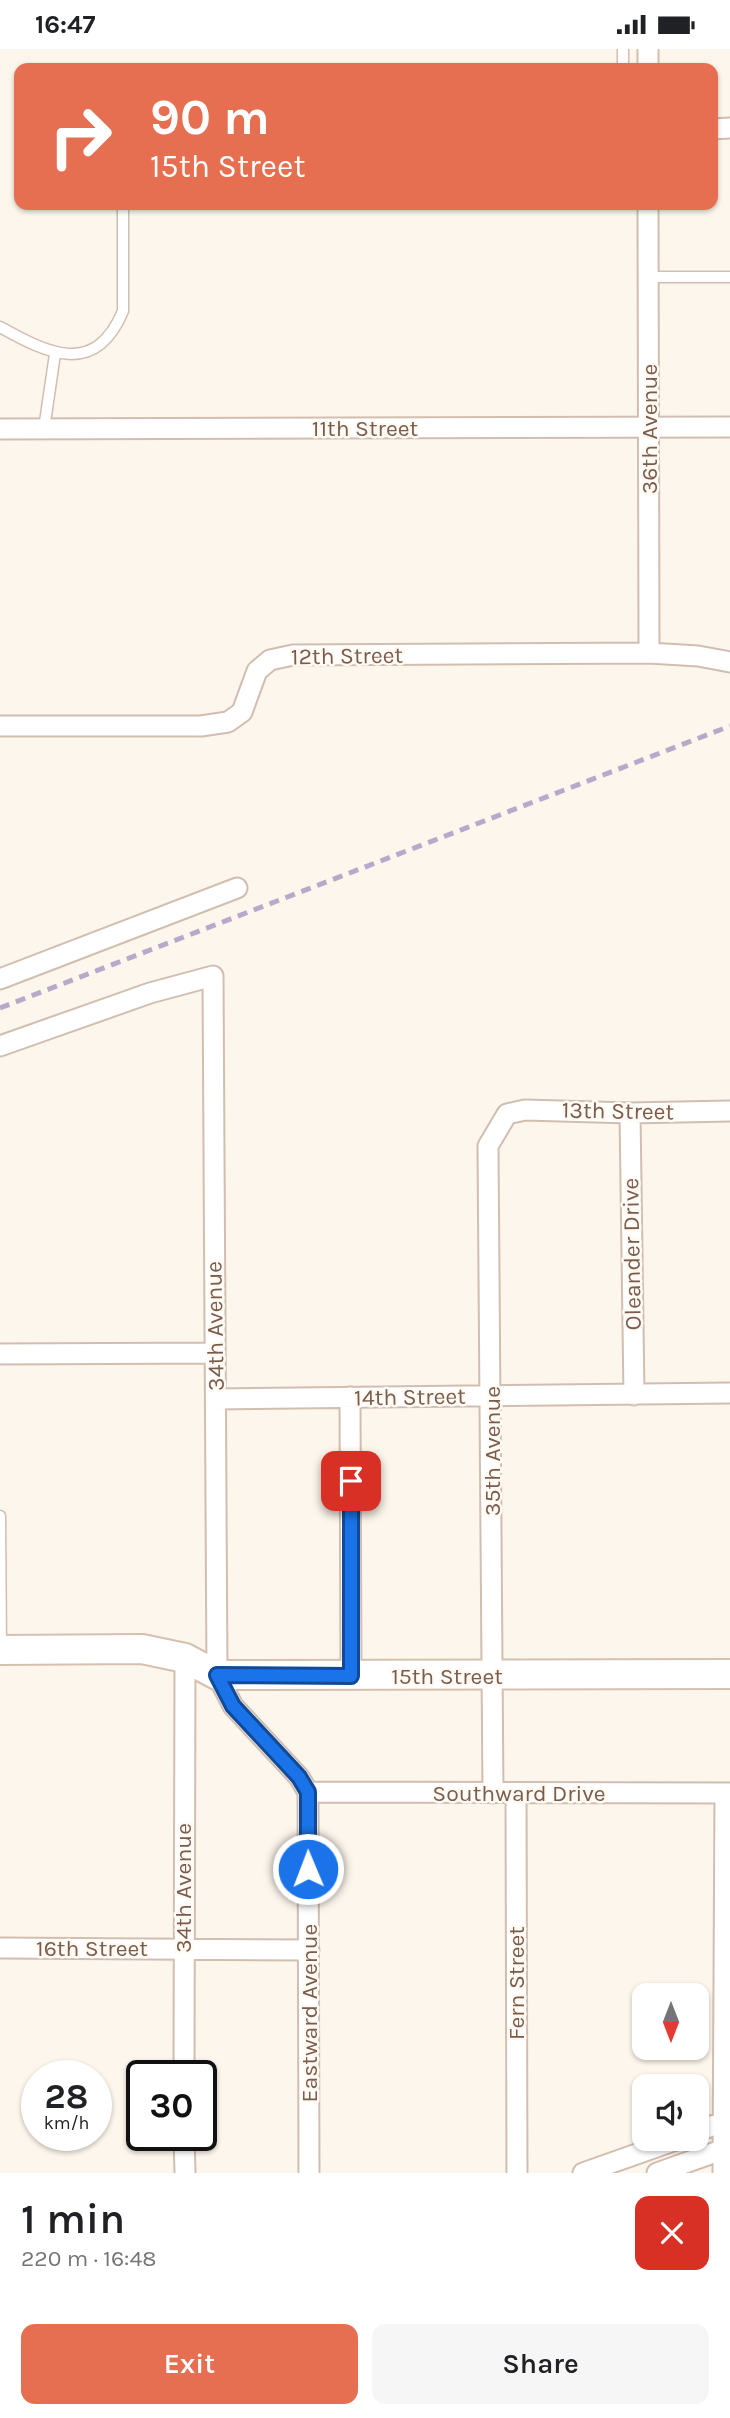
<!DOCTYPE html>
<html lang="en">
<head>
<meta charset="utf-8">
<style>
  :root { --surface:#fff; --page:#f6f6f6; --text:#202124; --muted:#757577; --accent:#e76f51 }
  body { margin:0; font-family:Karla,sans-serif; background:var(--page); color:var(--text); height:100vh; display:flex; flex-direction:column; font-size:26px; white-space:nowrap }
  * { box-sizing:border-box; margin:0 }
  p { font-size:23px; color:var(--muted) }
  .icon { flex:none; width:38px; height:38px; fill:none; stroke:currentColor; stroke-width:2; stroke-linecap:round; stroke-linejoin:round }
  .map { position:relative; height:2124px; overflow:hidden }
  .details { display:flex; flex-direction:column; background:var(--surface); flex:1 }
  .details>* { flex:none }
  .top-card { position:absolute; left:14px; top:14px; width:704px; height:147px; border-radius:14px; box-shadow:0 2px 5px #0004; background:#e76f51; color:#fff; overflow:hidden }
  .needle { width:46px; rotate:180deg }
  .controls { position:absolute; left:632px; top:1934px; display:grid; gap:14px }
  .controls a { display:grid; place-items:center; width:77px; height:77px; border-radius:14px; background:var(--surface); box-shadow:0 2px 5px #0004; font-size:35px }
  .speed { position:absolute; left:21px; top:2011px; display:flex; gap:14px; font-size:35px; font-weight:700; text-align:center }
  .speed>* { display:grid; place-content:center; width:91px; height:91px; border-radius:50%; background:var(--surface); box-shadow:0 2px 5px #0004; line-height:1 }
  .speed small { font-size:18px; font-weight:400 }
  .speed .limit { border:4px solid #111; border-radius:10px; background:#fff; color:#111 }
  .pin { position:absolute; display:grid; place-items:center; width:60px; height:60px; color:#fff; margin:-30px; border-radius:14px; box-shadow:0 4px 10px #0006 }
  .me { position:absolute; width:77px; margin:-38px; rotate:359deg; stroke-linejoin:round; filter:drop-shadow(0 0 5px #0008) }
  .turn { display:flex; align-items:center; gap:24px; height:147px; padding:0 21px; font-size:32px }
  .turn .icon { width:91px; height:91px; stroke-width:2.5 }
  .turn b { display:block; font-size:49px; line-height:60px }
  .round { display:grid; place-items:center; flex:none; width:74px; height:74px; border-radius:14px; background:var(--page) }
  .headline { display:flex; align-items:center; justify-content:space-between; height:119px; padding:0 21px }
  h1 { font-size:42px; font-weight:600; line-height:52px }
  .primary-button { display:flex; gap:14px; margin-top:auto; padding:14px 21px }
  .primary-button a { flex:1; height:80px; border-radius:14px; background:var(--accent); color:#fff; font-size:28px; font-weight:600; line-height:80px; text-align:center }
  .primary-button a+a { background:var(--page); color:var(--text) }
  .status { display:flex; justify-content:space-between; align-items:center; height:49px; padding:0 35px; background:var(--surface); direction:ltr }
  .status svg { height:19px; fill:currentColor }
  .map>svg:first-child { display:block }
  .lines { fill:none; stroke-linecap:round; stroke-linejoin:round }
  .service-casing { stroke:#d1beb0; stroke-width:13 }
  .minor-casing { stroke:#d1beb0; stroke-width:23 }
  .secondary-casing { stroke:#d6c0b0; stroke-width:32 }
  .service { stroke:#fff; stroke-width:10 }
  .minor { stroke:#fff; stroke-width:19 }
  .secondary { stroke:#fff; stroke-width:28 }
  .rail { stroke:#b9a8c9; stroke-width:5; stroke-dasharray:10 7; stroke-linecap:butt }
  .route-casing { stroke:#114b97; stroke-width:18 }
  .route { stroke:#1a73e8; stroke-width:12 }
  .labels { text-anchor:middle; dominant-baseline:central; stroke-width:5; stroke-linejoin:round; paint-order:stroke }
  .street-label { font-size:23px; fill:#7a5c4d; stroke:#fffaf3 }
</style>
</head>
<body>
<div class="status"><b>16:47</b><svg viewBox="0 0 49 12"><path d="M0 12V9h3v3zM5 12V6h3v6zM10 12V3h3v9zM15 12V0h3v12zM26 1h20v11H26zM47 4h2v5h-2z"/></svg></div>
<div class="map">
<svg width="730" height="2124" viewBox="0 0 730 2124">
  <rect width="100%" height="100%" fill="#fdf6ec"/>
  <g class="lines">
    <g class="service-casing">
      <path id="service" d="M623 19V0
        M649 228H730
        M0 278C47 304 95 329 123 262V156
        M44 380 55 305
        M0 1467 1 1600"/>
    </g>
    <g class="minor-casing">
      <path id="minor" d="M648 0V19
        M712 80 730 79
        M648 156 649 604
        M0 380 730 378
        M0 677H201L228 673 242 663 257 622 270 611 293 606 649 604 698 607 730 613
        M0 930 237 839
        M0 997 150 944 213 927 217 1626 233 1657 299 1728 308 1743 309 2124
        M630 1064 634 1346
        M0 1305 214 1304
        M350 1348 351 1627
        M216 1350 730 1344
        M308 1743 730 1744
        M493 1744 488 1097 507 1065 525 1061 630 1064 730 1062
        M516 1744 517 2124
        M0 1899 309 1901
        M184 2026 185 1609
        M696 2083 730 2070
        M184 2086 185 2124
        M583 2124 679 2090
        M657 2124 730 2098
        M723 2124 725 1744"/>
    </g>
    <g class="secondary-casing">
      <path id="secondary" d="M0 1601 142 1600 185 1609 217 1626 730 1625"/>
    </g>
    <use href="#service" class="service"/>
    <use href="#minor" class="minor"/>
    <use href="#secondary" class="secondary"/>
    <path class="rail" d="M0 959 730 677"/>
  </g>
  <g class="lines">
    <g class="route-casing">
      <path id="route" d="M308 1820V1743L299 1728 233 1657 217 1626 351 1627V1432"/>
    </g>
    <use href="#route" class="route"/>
  </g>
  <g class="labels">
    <g class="street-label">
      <text x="365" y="379">11th Street</text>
      <text transform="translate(649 380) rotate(-90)">36th Avenue</text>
      <text transform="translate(347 607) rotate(-1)">12th Street</text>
      <text transform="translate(618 1062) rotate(1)">13th Street</text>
      <text transform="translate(632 1205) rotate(-91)">Oleander Drive</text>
      <text transform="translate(215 1277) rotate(-91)">34th Avenue</text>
      <text transform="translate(410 1348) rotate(-1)">14th Street</text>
      <text transform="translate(492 1402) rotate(-90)">35th Avenue</text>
      <text x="447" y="1627">15th Street</text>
      <text x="519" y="1744">Southward Drive</text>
      <text transform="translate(183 1839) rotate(-90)">34th Avenue</text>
      <text x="92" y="1899">16th Street</text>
      <text transform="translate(516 1934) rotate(-90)">Fern Street</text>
      <text transform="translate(309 1964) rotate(-90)">Eastward Avenue</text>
    </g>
  </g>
</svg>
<div class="controls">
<a><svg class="needle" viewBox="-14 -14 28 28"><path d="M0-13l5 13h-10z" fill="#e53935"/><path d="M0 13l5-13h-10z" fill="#757577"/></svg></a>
<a><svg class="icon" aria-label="sound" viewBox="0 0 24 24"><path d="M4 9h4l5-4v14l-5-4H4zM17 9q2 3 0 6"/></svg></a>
</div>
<div class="speed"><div>28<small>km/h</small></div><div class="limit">30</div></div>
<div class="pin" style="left:351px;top:1432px;background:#d93025"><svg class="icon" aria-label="arrive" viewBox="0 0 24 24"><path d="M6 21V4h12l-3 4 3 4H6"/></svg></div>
<svg class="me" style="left:308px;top:1820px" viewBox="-20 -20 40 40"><circle r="17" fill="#1a73e8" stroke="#fff" stroke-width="3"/><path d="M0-11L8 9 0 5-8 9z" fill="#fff"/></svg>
<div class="top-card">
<div class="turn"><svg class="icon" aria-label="right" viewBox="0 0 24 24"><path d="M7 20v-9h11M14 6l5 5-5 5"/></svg><div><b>90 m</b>15th Street</div></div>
</div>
</div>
<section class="details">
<div class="headline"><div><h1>1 min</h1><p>220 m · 16:48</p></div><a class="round" style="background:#d93025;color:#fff"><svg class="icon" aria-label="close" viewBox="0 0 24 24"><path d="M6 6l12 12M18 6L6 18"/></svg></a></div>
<div class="primary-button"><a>Exit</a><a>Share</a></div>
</section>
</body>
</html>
